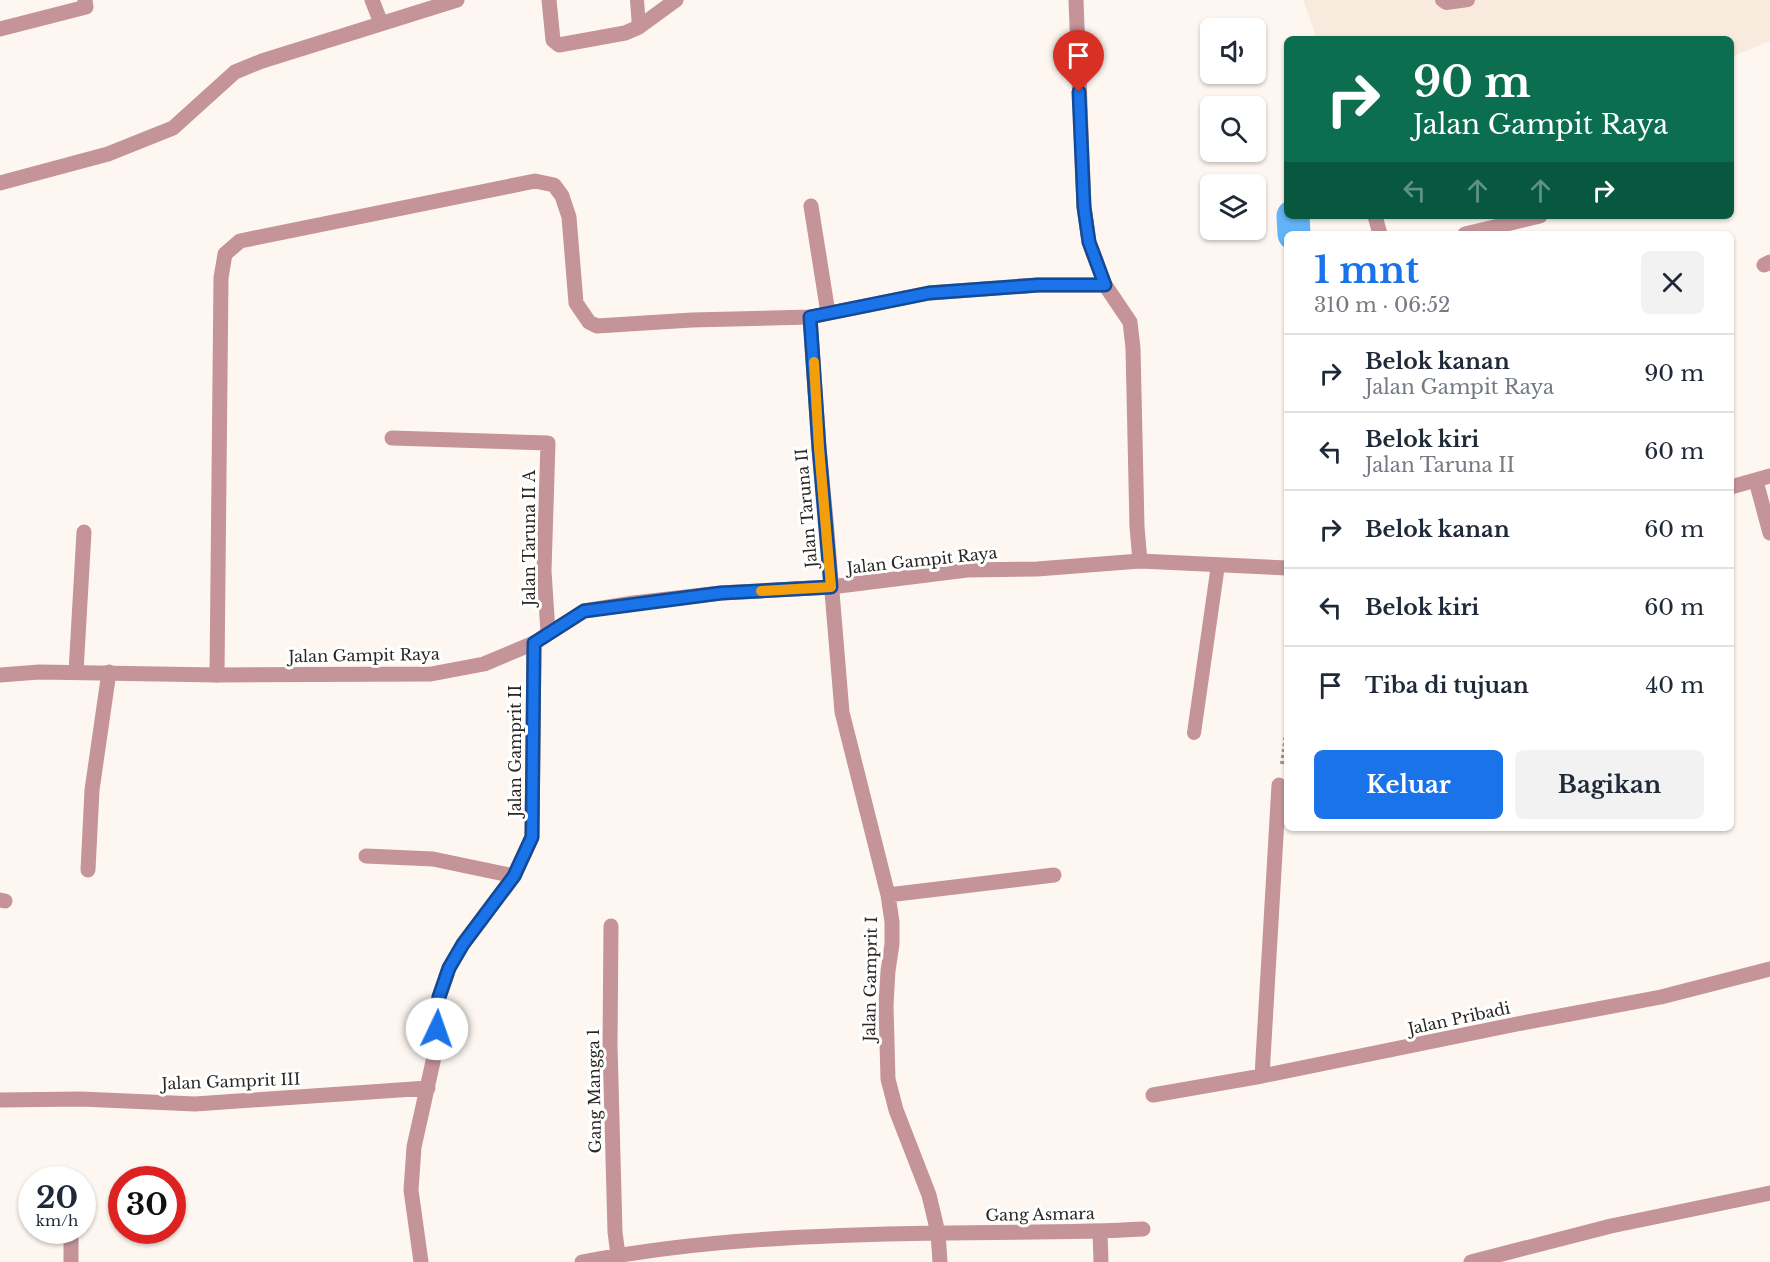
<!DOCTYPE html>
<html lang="id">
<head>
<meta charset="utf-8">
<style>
  :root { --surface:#fff; --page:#f2f2f3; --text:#1f2937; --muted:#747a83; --line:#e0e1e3; --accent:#1a73e8 }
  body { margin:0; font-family:"Libre Baskerville",serif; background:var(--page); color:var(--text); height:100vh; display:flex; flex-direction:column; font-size:22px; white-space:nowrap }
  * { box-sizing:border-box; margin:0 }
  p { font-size:20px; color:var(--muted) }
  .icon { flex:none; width:33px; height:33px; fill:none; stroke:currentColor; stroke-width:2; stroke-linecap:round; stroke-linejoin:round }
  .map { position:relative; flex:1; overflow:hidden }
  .side { position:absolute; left:1284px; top:231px; width:450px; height:600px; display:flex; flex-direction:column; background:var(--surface); border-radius:9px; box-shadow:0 2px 4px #0004 }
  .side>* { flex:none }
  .hud { position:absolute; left:1284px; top:36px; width:450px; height:183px; border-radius:9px; box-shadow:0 2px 4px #0004; background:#0b6e4f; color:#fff; overflow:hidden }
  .tools { position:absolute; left:1200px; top:18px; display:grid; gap:12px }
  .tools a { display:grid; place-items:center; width:66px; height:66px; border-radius:9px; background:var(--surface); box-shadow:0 2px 4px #0004; font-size:30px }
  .speed { position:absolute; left:18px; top:1166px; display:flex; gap:12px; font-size:30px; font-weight:700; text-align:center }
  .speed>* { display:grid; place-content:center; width:78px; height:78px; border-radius:50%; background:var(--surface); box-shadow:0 2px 4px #0004; line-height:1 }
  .speed small { font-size:15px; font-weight:400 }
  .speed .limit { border:9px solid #d22; background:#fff; color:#111 }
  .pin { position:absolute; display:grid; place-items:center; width:51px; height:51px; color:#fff; margin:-62px -26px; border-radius:50% 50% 50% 0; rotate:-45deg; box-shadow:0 0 6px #0007 }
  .pin .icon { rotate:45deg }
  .me { position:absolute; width:66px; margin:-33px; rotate:3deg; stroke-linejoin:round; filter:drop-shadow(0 0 4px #0008) }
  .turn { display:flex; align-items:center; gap:21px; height:126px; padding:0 30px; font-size:27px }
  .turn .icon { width:78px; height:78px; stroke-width:2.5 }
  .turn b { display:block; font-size:42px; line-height:51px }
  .lanes { display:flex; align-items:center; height:57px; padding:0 30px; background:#0003; justify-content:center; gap:30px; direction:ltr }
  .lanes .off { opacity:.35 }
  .round { display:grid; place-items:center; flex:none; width:63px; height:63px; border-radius:9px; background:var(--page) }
  .head { display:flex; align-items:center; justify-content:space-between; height:102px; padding:0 30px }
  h1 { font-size:36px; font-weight:700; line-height:45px; color:var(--accent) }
  .primary-button { display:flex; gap:12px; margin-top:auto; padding:12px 30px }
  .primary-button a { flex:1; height:69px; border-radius:9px; background:var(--accent); color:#fff; font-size:24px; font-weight:700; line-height:69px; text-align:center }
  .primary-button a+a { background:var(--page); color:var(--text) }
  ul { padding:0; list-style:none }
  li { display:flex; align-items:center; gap:18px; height:78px; padding:0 30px; border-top:2px solid var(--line) }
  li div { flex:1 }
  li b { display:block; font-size:22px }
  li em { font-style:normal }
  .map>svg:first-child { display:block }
  .built { fill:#f8ebde }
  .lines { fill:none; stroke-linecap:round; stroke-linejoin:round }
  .canal { stroke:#63b3f8; stroke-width:33 }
  .path { stroke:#9c9692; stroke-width:4; stroke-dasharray:3 3; stroke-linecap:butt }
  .service { stroke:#c49499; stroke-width:14 }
  .minor { stroke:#c49499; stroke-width:15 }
  .tertiary { stroke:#c49499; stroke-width:15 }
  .route-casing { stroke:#114b97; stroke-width:15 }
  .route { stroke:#1a73e8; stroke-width:10 }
  .slow { stroke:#f59e0b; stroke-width:10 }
  .labels { text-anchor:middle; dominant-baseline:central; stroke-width:6; stroke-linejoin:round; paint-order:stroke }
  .street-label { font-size:16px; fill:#2a2725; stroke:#fff }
</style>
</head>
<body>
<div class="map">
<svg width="1770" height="1262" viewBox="0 0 1770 1262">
  <rect width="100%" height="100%" fill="#fef7f1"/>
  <path class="built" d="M1303 0H1770V41L1731 57V39H1317Z"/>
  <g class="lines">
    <path class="canal" d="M1293 216 1294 234"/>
    <path class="path" d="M1282 764 1287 726"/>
    <path class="service" d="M637 0 639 27
      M1442 0 1446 3 1468 0
      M1194 733 1218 565"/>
    <path class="minor" d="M372 0 381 23
      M549 0 553 40 559 45 625 33 639 27 676 0
      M1076 0 1084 207 1089 242 1105 285 1130 322 1133 348 1137 527 1140 561
      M0 29 86 7 85 0
      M0 183 108 154 173 128 235 72 262 61 457 0
      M811 206 828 313
      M1375 216 1380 234
      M1465 234 1540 216
      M1764 265 1770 262
      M810 317 819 448 826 520 842 712 888 895 892 922V944L888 971 886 1005 888 1079 896 1110 929 1195 938 1233 940 1262
      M392 438 548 443 544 571 548 632
      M1756 481 1770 533
      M76 672 84 532
      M217 675 221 278 225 254 240 241 535 181 554 185 562 196 569 217 576 303 589 322 597 326 692 320 810 317 929 293 1038 285H1105
      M366 856 433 859 514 876
      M88 870 92 790 109 672
      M888 895 1054 875
      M0 900 5 901
      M611 926 610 1045 615 1232 618 1255
      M1262 1076 1279 785
      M1153 1095 1262 1076 1517 1024 1661 997 1770 969
      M0 1100 81 1099 195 1104 428 1088
      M1100 1232 1101 1262
      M71 1262V1230
      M421 1262 411 1190 414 1147 434 1057 439 997 449 968 463 944 514 876 532 837 534 643
      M582 1262C699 1239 821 1235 939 1233 1007 1232 1075 1233 1143 1229
      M1471 1262 1611 1226 1770 1193"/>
    <path class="tertiary" d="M1731 487 1770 476
      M0 675 39 672 217 675 431 674 484 664 534 643 584 611 633 603 721 593 831 587 967 570 1037 569 1140 561 1287 568"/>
  </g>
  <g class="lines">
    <g class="route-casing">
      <path id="route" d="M437 1029 439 997 449 968 463 944 514 876 532 837 534 643 584 611 721 593 831 587 819 448 810 317 929 293 1038 285H1105L1089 242 1084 207 1079 92"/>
    </g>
    <use href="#route" class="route"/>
    <path class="slow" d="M761 591 831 587 819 448 814 362"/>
  </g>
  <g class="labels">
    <g class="street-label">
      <text transform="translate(806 508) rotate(-95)">Jalan Taruna II</text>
      <text transform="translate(529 538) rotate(-90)">Jalan Taruna II A</text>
      <text transform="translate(922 560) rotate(-6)">Jalan Gampit Raya</text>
      <text transform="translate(364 655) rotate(-1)">Jalan Gampit Raya</text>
      <text transform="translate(515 751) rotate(-90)">Jalan Gamprit II</text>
      <text transform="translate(870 979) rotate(-89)">Jalan Gamprit I</text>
      <text transform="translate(1459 1018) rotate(-12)">Jalan Pribadi</text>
      <text transform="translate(231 1081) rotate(-2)">Jalan Gamprit III</text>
      <text transform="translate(594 1091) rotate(-91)">Gang Mangga 1</text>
      <text transform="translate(1040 1214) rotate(-1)">Gang Asmara</text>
    </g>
  </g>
</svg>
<div class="tools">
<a><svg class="icon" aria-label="sound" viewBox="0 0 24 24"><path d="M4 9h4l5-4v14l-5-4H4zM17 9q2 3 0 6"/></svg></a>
<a><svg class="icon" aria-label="search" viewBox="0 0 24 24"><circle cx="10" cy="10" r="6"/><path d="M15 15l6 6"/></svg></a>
<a><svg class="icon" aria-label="layers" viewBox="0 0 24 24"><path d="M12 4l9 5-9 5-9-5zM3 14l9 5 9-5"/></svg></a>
</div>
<div class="speed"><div>20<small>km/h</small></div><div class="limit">30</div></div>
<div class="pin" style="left:1079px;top:92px;background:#d93025"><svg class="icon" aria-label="arrive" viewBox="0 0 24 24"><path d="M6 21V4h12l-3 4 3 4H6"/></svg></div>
<svg class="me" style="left:437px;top:1029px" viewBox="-20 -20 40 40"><circle r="19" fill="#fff"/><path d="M0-13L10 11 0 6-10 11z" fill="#1a73e8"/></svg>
<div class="hud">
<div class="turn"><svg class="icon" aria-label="right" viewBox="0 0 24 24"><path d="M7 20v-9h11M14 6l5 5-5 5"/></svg><div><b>90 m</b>Jalan Gampit Raya</div></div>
<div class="lanes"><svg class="icon off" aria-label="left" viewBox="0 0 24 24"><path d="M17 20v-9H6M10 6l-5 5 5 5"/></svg><svg class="icon off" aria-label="ahead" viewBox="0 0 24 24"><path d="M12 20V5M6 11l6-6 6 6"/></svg><svg class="icon off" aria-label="ahead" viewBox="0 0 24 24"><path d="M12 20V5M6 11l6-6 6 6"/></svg><svg class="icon" aria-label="right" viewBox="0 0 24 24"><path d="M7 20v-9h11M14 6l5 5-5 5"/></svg></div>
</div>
<section class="side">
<div class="head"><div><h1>1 mnt</h1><p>310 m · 06:52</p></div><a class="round"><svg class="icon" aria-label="close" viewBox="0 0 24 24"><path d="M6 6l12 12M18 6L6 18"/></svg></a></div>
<ul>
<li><svg class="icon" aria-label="right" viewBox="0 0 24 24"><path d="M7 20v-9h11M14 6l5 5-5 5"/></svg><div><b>Belok kanan</b><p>Jalan Gampit Raya</p></div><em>90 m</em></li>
<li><svg class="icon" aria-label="left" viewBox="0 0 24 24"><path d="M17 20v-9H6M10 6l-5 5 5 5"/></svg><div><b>Belok kiri</b><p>Jalan Taruna II</p></div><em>60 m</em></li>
<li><svg class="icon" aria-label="right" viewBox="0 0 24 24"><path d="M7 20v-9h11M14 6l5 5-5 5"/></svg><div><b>Belok kanan</b></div><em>60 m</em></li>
<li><svg class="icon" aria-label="left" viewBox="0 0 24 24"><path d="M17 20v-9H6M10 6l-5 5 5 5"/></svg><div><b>Belok kiri</b></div><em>60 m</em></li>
<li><svg class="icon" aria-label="arrive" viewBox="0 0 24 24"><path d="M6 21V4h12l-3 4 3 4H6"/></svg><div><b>Tiba di tujuan</b></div><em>40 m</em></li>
</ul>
<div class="primary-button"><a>Keluar</a><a>Bagikan</a></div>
</section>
</div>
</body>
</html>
